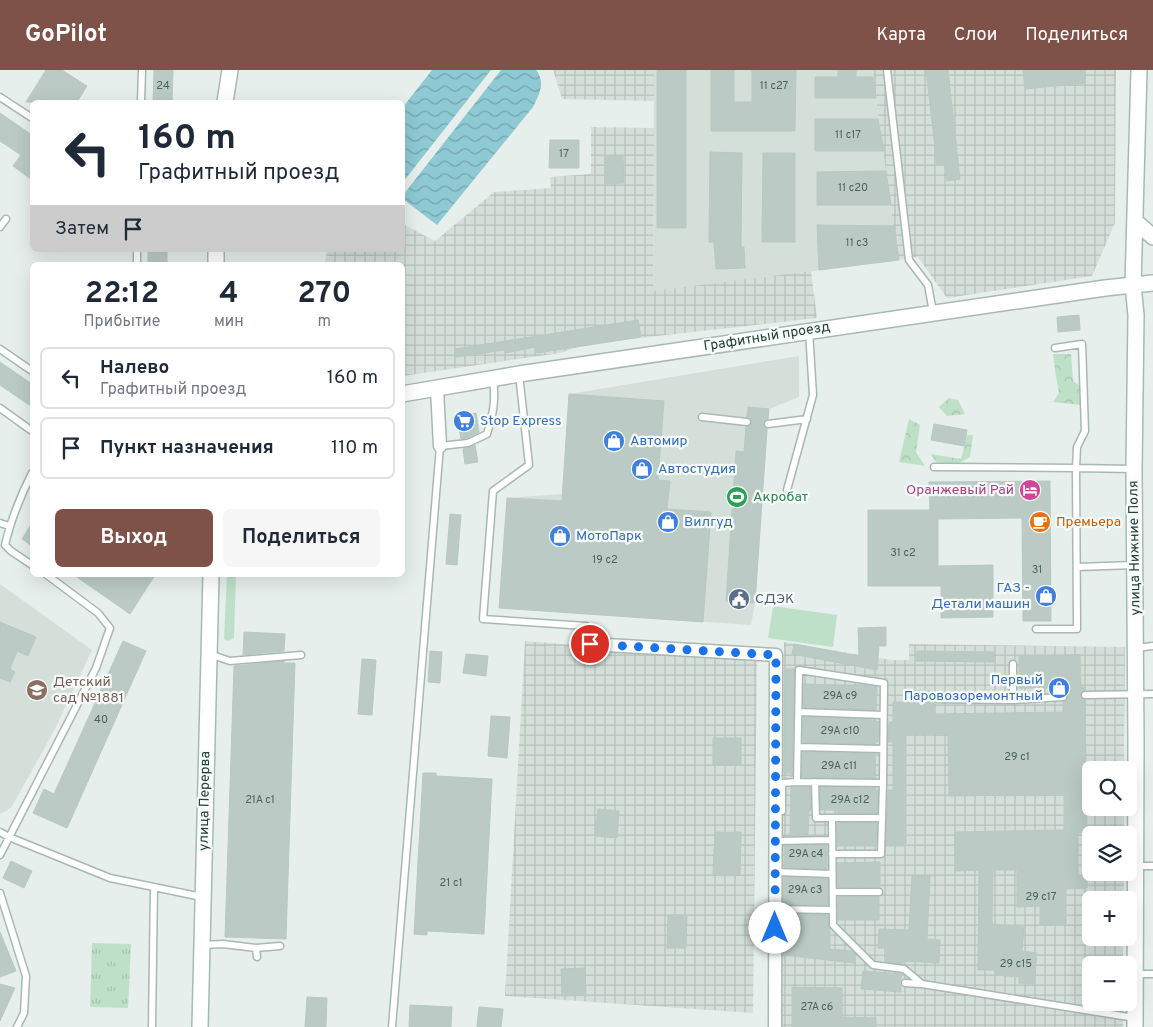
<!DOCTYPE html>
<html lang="ru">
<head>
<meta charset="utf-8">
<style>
  :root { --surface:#fff; --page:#f6f6f7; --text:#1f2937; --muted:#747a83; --line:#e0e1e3; --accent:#7f5249 }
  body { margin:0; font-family:Overpass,sans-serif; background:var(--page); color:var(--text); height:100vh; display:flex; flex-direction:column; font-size:19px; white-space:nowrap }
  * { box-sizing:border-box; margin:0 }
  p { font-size:16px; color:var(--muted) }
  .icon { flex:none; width:28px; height:28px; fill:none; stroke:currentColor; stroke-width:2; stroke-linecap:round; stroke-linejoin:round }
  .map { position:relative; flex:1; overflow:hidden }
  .sheet { position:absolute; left:30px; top:192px; width:375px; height:315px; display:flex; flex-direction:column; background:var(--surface); border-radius:8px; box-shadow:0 5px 20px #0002 }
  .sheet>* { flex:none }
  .guide { position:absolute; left:30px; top:30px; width:375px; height:152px; border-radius:8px; box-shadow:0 5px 20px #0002; background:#fff; color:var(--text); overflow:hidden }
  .tools { position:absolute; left:1082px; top:691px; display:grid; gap:10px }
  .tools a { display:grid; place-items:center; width:55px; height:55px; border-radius:8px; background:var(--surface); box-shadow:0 5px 20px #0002; font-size:25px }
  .pin { position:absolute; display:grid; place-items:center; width:42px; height:42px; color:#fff; margin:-21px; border:2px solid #fff; border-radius:50%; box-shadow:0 1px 5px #0007 }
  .me { position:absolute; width:55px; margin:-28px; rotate:0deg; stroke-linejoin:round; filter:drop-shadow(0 0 4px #0008) }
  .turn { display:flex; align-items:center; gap:18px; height:105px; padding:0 25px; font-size:22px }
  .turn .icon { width:65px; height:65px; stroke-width:2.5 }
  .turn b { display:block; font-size:35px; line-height:42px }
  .then { display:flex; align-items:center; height:48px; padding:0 25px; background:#0003; gap:10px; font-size:19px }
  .eta { display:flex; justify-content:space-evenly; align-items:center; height:85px; text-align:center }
  .eta b { font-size:30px; font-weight:700; line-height:35px }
  .cta { display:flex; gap:10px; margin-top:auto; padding:10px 25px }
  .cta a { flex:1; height:58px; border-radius:8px; background:var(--accent); color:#fff; font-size:20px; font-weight:700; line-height:58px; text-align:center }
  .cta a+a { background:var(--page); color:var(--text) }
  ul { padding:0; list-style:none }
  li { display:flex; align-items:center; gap:15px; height:62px; margin:0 10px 8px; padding:0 15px; border:2px solid var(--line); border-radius:8px }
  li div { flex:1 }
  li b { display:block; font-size:19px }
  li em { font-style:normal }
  header { display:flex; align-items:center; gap:30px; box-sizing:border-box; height:70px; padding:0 25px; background:var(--accent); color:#fff }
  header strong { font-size:24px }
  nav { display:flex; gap:28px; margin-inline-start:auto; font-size:18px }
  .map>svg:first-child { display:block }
  .built { fill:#d4dfda }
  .industrial { fill:url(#industrial-grid) }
  .grass { fill:#bfe0c8 }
  .forest { fill:url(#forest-crowns) }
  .park { fill:url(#park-tufts) }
  .water { fill:url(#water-waves) }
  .building { fill:#bbcac4; stroke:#b8c9c2 }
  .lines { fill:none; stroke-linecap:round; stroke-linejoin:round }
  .service-casing { stroke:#a8b8b2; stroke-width:9 }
  .minor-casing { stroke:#a8b8b2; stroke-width:15 }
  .tertiary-casing { stroke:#a8b8b2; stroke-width:18 }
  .secondary-casing { stroke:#a4bbb3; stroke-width:18 }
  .service { stroke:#fff; stroke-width:6 }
  .minor { stroke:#fff; stroke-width:12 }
  .tertiary { stroke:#fff; stroke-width:15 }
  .secondary { stroke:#fff; stroke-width:15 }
  .route { stroke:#1a73e8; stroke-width:9; stroke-dasharray:0 16.2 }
  .labels { text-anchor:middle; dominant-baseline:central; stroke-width:4.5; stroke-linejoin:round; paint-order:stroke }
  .number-label { font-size:11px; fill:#4a645c }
  .street-label { font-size:14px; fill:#24423a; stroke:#f7fbf9 }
  .shop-label { font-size:14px; fill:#366cbe; stroke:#f7fbf9; text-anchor:start }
  .hotel-label { font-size:14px; fill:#b23c85; stroke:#f7fbf9; text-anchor:end }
  .leisure-label { font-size:14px; fill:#27864d; stroke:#f7fbf9; text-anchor:start }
  .food-label { font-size:14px; fill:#c56008; stroke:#f7fbf9; text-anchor:start }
  .service-label { font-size:14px; fill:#4e5e75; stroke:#f7fbf9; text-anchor:start }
  .education-label { font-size:14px; fill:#785e54; stroke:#f7fbf9; text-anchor:start }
</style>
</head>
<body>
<header>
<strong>GoPilot</strong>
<nav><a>Карта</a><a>Слои</a><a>Поделиться</a></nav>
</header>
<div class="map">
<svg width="1153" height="957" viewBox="0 0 1153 957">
  <defs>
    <pattern id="industrial-grid" width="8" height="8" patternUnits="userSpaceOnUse" patternTransform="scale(1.25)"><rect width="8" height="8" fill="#d4dfda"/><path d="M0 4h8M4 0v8" fill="none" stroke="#b6c1bc"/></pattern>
    <pattern id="forest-crowns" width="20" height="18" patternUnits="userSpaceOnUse" patternTransform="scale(1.25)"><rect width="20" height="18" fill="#bfe0c8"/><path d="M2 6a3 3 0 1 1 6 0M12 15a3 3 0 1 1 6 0" fill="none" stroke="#a4c1ad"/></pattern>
    <pattern id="park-tufts" width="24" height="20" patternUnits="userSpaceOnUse" patternTransform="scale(1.25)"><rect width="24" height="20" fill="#bfe0c8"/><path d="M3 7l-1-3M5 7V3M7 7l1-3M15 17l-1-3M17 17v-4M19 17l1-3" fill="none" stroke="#a4c1ad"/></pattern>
    <pattern id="water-waves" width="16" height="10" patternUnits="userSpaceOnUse" patternTransform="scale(1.25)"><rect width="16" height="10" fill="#8ec9d4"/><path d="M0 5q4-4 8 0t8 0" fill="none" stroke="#74a5ad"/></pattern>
  </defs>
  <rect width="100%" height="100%" fill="#e6efeb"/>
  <path class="built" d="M654 0H872L898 190 653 222Z
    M799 286V327L769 339 755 533 751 555 499 538 507 428 562 424 569 324Z
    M0 514 92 580 54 661 11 738 0 744Z"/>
  <path class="industrial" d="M553 0H654V31L562 29Z
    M872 0H1023L1025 19 1086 13 1084 0H1116L1115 153 1092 206 947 228 918 187 898 190Z
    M591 57 654 58 653 221 811 201 817 248 631 269 596 271 560 283 403 306 402 195H325L327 180H402L403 154 435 171 494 122 551 118 550 107 591 104Z
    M525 571 757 590 753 943 505 926Z
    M784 572 891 590H909V574L1125 577 1124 700H1091V738H1124V765H1091V802L1124 803V830H1091V868H1123V895H1091V932L1123 933V957H779L782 887 780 792Z"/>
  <path class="grass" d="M227 505H236L234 568 228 571 224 569Z
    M773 536 837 545 833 577 768 568Z"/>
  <path class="forest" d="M1053 284H1071L1073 311 1079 315 1081 335 1053 332 1059 323 1056 307Z
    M949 328 958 330 965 344 947 346 939 337Z
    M909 349 920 355 916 382 925 396 899 392Z
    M967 365H973L970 387 958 394 936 392 931 384 961 389Z"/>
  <path class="park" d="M92 873 131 874 128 938 90 937Z"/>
  <path class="water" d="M432 0H491L403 112V37Z
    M501 0H536C546 12 539 25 533 37L437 155 403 129V125Z"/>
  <path class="building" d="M46 0H62L87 16 77 32H26Z
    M154 0H173L172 32H153Z
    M657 0H686V158H657Z
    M711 0H734V32H752V0H796L795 61H711Z
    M838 0H856V7H873L876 28H815V7H838Z
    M926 0H948L960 109 947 111 945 94 937 95Z
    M1023 0H1084L1086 13 1025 19Z
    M0 43 32 65V110L13 96 21 85 0 71Z
    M815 49H878L884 81H815Z
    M550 70H579V98H549Z
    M710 82 742 83 741 177H744L745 198 716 199 714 172H709Z
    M763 83H795V172H762Z
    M623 86 624 113 605 114V87Z
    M886 101 891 135H817V102Z
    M817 155 894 156 899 190 819 200Z
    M148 180H167V195H148Z
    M1079 245 1080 260 1058 262 1057 247Z
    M638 250 641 267 537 283 536 277 505 283 504 280 456 287 455 279Z
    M0 292 32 314V337L0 315Z
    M569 324 664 331 658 410 670 411 667 439 711 442 703 552 499 538 507 428 562 431Z
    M748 337 769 339 768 349 765 350 763 354 767 359 755 533 726 531 736 381 744 382 746 357 751 355 752 352 750 348 747 347Z
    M476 343 479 362 467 368 461 369 457 347Z
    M934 354 967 360 964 376 931 370Z
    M475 375 478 392 465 394 463 379Z
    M1050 411 1051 551H1023L1022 448 938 449V496L993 495V547L941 548V516H868V440H930L929 412Z
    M450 444 461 445 457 495 446 494Z
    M32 453V476L22 469Z
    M74 505H155L130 544Z
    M0 552 36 567 28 586 17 581 10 599 15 602 10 612 0 608Z
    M886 557V576H879L877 600 792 584 794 574 859 586 858 558Z
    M244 562 285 564 284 581 243 585Z
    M123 571 146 581 67 758 33 743 44 719 54 724Z
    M430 581 442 582 440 613 428 612Z
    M917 581 994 582V592L916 591Z
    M466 584 488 586 486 606 463 603Z
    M1080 585 1081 617H1085V620L1081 622 1080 626 1082 629 1085 630 1087 763H1078V806H1087V818L1066 819V855H1040V836L1017 837V800H993L992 854 1024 857 1022 881 1037 883 1034 914 1019 913V907L995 905V900H978L979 800 955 801V762L1064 760V724L949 726 948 664H906V776H886L888 720H893V672H888L889 652H893V632H911V621H934V644L1063 642V632L1066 631 1068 627 1067 624 1063 622V618H1019V586Z
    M362 589 376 590 372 645 358 644Z
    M284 591V593H295L286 869 225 867 234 596Z
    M785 599H794L792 707H791V703H784Z
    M804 614 877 617 876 640 803 637Z
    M491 646 510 647 507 688 488 686Z
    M803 647 875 650V651L879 652 878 672H875V674L803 672Z
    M713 668H741V695H713Z
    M803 682 875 684V708L802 707Z
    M423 703H436V706L492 709 484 864 427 861V865L414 864Z
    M791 717H810L811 740H809L808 765 790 766Z
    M820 717 875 718V720H878L877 743H837V740H821Z
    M598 739 619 741 617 768 595 766Z
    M837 753H877L876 776H837Z
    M715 762H741L740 805 713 804Z
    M827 775V799L784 797V776Z
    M11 791 32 801 24 818 3 808Z
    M880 792V817H838L837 793Z
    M912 805 930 806 927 869 940 870 939 893 903 891V894L886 892 887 878H878L879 859 909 860Z
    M784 807 828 809V835L783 834Z
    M838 827H879V850H838Z
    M783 844 828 845V855L830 859V879L852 881 855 884 854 893 783 885Z
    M668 845H687L686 878H667Z
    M0 862 16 901 0 907Z
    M585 898 586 925 562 926 561 899Z
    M863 901 902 904 900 912 901 922 861 919Z
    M0 914 15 918 0 951Z
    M792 917 842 918V947L876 948V957H792Z
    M307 927 327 928 326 957H305Z
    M410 935 452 937 451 957H409Z
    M479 937 503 939 501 957H477Z"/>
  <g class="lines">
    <g class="service-casing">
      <path id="service" d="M887 0 909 190 928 215 933 242
        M0 27 32 48
        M141 32 142 0
        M0 157 6 149
        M137 195V180
        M0 279 32 301
        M519 304 529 395 493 421 483 549 586 556
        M0 338 32 361
        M702 347 747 352
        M768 354 807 349
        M934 397 1076 398 1077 377 1085 361 1082 274 1055 278
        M32 403C20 427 11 449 5 475L11 481 32 495
        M787 420 813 325 809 261
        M0 453 9 456
        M1077 497 1134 495
        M1036 559H1077L1076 398 1134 399
        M1135 578 1153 576
        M209 584 230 591 301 585
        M1085 625 1153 624
        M938 629 1013 630 1063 627
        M1013 630V594
        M799 642 883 645
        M798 677 882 679
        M815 712 816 748H882
        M782 741V713L797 712 799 600 884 613 883 713 797 712
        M832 748 833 855 873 895 904 899 922 914
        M0 762 9 767 110 808 202 827
        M775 771 832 770
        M832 784H881L883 713
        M0 785 96 598 110 558 98 543 47 505
        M1137 796H1153
        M776 802 832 804
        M833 822H879
        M0 823 26 906 24 943 17 957
        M775 839 833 840
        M202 875 223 874 256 878 280 876
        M256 878 257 887
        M1136 904H1153
        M905 913 922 914 1135 948
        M152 957 154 817
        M392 957 440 376 468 373 487 364C493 344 496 331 493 309"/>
    </g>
    <g class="minor-casing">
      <path id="minor" d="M437 319 440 376
        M590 574 776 585 775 957"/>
    </g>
    <g class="tertiary-casing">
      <path id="tertiary" d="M402 324 519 304 1105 218 1133 215"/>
    </g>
    <g class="secondary-casing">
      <path id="secondary" d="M225 32 230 0
        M1135 151 1153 167
        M216 195V180
        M1133 215 1153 213
        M200 957 211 505
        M1135 957 1136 673 1134 399 1136 245 1133 215 1139 0"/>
    </g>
    <use href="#service" class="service"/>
    <use href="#minor" class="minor"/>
    <use href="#tertiary" class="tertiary"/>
    <use href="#secondary" class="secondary"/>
  </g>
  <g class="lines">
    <path class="route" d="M590 574 776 585 775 858"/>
  </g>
  <defs>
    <g id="supermarket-disc" transform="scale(1.125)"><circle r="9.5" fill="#3f7fe0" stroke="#f7fbf9"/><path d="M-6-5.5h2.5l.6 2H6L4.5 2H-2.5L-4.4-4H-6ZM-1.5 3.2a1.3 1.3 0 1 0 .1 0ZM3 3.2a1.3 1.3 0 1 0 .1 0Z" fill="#fff"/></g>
    <g id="shop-disc" transform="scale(1.125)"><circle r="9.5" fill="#3f7fe0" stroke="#f7fbf9"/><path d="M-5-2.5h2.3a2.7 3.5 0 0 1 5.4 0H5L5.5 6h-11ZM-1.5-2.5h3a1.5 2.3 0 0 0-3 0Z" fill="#fff"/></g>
    <g id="hotel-disc" transform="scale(1.125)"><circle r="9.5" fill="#d1479c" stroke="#f7fbf9"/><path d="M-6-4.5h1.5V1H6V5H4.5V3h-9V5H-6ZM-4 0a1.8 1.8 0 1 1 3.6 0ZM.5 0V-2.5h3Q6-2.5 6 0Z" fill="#fff"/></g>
    <g id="stadium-disc" transform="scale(1.125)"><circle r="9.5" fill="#2e9e5b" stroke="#f7fbf9"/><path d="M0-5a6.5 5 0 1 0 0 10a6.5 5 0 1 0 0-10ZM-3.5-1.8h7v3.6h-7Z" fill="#fff"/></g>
    <g id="cafe-disc" transform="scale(1.125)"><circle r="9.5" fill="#e8710a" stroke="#f7fbf9"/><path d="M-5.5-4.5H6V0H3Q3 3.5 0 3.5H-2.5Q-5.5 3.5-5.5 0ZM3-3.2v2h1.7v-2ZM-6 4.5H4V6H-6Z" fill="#fff"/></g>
    <g id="civic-disc" transform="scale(1.125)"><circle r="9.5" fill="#5c6f8a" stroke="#f7fbf9"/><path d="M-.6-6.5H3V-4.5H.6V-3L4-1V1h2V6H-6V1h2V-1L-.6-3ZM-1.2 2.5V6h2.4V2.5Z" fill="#fff"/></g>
    <g id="school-disc" transform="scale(1.125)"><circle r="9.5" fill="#8d6e63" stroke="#f7fbf9"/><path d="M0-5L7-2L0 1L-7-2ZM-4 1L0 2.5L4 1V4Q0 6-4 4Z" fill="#fff"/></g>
  </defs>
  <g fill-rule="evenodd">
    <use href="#supermarket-disc" x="464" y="351"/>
    <use href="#shop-disc" x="614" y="371"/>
    <use href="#shop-disc" x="642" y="399"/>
    <use href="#hotel-disc" x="1030" y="420"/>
    <use href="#stadium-disc" x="737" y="427"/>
    <use href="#shop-disc" x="668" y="452"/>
    <use href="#cafe-disc" x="1040" y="452"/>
    <use href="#shop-disc" x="560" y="466"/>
    <use href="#shop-disc" x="1046" y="526"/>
    <use href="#civic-disc" x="739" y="529"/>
    <use href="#shop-disc" x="1059" y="618"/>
    <use href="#school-disc" x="37" y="620"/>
  </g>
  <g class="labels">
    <g class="number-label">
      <text x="163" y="16">24</text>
      <text x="774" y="16">11 с27</text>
      <text x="848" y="65">11 c17</text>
      <text x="564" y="84">17</text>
      <text x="853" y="118">11 c20</text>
      <text x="857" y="173">11 с3</text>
      <text x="903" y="483">31 с2</text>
      <text x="605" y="490">19 с2</text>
      <text x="1037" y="500">31</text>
      <text x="840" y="626">29А с9</text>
      <text x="101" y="650">40</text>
      <text x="840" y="661">29А с10</text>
      <text x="1017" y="687">29 с1</text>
      <text x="839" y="696">29А с11</text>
      <text x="260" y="730">21А с1</text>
      <text x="850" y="730">29А с12</text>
      <text x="806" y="784">29А с4</text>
      <text x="451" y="813">21 с1</text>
      <text x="805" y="820">29А с3</text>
      <text x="1041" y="827">29 с17</text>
      <text x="1016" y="894">29 с15</text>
      <text x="817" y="937">27A с6</text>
    </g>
    <g class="street-label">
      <text transform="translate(767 267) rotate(-9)">Графитный проезд</text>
      <text transform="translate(1135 478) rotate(-91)">улица Нижние Поля</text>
      <text transform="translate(205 731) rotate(-89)">улица Перерва</text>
    </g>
    <g class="shop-label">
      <text x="480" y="351">Stop Express</text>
      <text x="630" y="371">Автомир</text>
      <text x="658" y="399">Автостудия</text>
      <text x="684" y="452">Вилгуд</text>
      <text x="576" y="466">МотоПарк</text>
      <text x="1030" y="518" text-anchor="end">ГАЗ -<tspan x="1030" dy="16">Детали машин</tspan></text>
      <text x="1043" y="610" text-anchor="end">Первый<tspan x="1043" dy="16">Паровозоремонтный</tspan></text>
    </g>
    <g class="hotel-label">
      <text x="1014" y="420">Оранжевый Рай</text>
    </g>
    <g class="leisure-label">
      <text x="753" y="427">Акробат</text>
    </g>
    <g class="food-label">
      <text x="1056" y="452">Премьера</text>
    </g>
    <g class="service-label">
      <text x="755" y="529">СДЭК</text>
    </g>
    <g class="education-label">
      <text x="53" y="612">Детский<tspan x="53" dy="16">сад №1881</tspan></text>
    </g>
  </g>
</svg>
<div class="tools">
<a><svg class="icon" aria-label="search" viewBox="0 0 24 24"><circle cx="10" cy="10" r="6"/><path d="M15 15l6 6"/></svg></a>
<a><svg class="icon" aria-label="layers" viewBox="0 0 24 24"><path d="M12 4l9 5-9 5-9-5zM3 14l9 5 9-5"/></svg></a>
<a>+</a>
<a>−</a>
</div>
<div class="pin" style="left:590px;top:574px;background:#d93025"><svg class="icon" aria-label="arrive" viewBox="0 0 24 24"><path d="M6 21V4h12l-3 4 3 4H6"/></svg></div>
<svg class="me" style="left:775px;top:858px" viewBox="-20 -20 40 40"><circle r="19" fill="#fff"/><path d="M0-13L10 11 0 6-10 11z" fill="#1a73e8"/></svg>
<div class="guide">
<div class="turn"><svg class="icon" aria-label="left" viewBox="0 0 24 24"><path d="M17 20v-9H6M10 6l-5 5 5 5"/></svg><div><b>160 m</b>Графитный проезд</div></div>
<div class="then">Затем<svg class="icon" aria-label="arrive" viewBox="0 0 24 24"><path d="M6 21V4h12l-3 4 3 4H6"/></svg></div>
</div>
<section class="sheet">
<div class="eta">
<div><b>22:12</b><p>Прибытие</p></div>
<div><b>4</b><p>мин</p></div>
<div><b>270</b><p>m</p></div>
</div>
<ul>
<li><svg class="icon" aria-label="left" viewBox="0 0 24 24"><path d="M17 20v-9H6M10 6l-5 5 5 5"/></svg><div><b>Налево</b><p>Графитный проезд</p></div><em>160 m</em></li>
<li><svg class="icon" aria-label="arrive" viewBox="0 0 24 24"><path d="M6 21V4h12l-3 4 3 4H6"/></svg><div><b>Пункт назначения</b></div><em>110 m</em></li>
</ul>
<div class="cta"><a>Выход</a><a>Поделиться</a></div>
</section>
</div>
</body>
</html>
